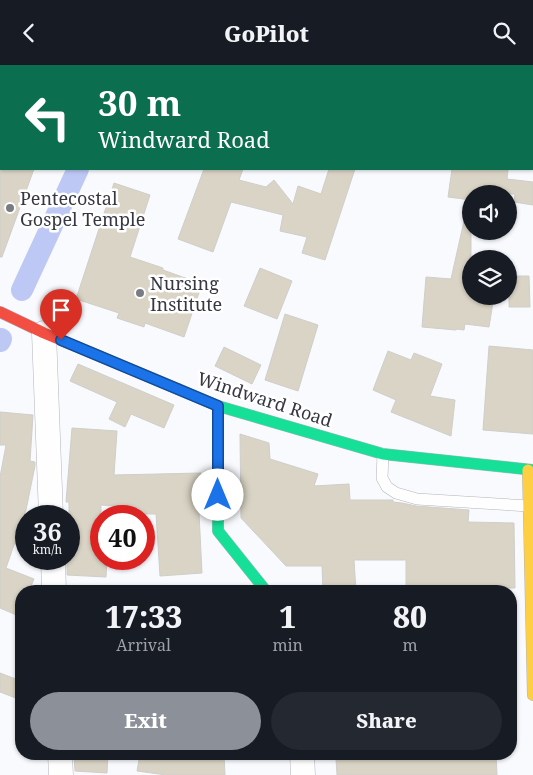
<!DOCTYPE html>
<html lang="en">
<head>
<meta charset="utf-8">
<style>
  :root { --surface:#171b24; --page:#242831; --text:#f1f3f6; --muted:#9ea1a6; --accent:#8c9099 }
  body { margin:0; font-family:"Noto Serif",serif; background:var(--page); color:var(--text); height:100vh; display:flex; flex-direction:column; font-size:19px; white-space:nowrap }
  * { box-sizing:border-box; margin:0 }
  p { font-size:16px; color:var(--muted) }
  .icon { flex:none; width:28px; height:28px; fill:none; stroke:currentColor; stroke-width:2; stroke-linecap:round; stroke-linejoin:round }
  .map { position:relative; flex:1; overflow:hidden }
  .sheet { position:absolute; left:15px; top:520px; width:502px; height:175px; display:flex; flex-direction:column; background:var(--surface); border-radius:20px; box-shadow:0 1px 4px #0004 }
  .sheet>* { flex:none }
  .top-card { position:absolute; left:0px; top:0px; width:534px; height:105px; box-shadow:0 1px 4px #0004; background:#0b6e4f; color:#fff; overflow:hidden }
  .tools { position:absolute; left:462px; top:120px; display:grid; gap:10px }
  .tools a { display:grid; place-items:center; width:55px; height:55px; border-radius:50%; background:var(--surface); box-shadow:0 1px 4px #0004; font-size:25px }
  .speed { position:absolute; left:15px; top:440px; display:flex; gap:10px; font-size:25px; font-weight:700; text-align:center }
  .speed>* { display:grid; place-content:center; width:65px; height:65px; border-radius:50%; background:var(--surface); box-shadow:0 1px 4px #0004; line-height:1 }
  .speed small { font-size:12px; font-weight:400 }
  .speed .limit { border:8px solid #d22; background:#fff; color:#111 }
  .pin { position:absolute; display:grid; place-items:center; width:42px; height:42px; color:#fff; margin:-51px -21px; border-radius:50% 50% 50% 0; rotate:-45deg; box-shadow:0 0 5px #0007 }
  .pin .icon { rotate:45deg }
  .me { position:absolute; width:55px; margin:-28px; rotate:0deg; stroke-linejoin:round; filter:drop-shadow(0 0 4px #0008) }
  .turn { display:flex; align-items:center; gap:18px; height:105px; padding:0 15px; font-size:22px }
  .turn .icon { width:65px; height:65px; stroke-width:2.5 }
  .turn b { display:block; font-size:35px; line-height:42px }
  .eta { display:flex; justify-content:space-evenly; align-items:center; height:85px; text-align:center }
  .eta b { font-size:30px; font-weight:800; line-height:35px }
  .primary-button { display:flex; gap:10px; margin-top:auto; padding:10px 15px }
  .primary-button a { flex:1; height:58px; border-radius:30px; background:var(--accent); color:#fff; font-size:20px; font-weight:800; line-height:58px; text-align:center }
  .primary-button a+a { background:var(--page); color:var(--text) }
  header { display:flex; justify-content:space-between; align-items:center; height:65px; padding:0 15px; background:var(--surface); font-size:22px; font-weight:800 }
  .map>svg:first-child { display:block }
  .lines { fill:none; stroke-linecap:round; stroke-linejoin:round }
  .canal { stroke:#bec8f5; stroke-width:22 }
  .building { fill:#d9d4c5; stroke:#cfcecb }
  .lane-casing { stroke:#b3b5bb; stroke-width:12 }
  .street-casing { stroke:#b3b5bb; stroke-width:25 }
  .fast-casing { stroke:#b3b5bb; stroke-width:12 }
  .slow-casing { stroke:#b3b5bb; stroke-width:12 }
  .jam-casing { stroke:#b3b5bb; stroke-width:12 }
  .lane { stroke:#fefeff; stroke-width:11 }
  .street { stroke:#fefeff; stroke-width:24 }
  .fast { stroke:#16e098; stroke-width:11 }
  .slow { stroke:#ffcf43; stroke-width:11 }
  .jam { stroke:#f24e42; stroke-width:11 }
  .route-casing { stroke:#114b97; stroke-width:12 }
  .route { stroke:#1a73e8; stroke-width:9 }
  .poi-dot { fill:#7a7c84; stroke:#fff; stroke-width:2 }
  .labels { text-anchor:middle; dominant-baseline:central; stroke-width:5; stroke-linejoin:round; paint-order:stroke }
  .poi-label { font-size:18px; fill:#353843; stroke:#fff; text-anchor:start }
  .street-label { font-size:18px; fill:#353843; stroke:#fff }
</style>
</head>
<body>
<header><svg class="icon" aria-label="back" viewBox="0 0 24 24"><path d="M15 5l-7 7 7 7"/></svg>GoPilot<svg class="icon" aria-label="search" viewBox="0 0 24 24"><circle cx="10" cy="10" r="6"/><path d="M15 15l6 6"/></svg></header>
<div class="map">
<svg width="533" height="710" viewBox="0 0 533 710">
  <rect width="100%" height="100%" fill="#f9fafe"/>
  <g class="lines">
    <path class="canal" d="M138 1V0
      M22 225 78 104
      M0 276 1 274"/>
  </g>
  <path class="building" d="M0 104H34L2 192H0Z
    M204 104H243L239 115 266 122 274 115 293 139 298 121 321 129 329 104H355L325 195 302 188 307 172 280 166 283 150 231 137 213 187 178 174Z
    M452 104H499L508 105 507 114 533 117V140L514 137 515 129H471V135L448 132Z
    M114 118 150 130 130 192 163 203V205L202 219 184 272 145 258 144 262 117 253 119 248 76 234Z
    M464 156 471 157V231H494L489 262 465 259 464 265 457 264 456 265 422 262 426 212 451 214Z
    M260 203 292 216 277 254 244 241Z
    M509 211H529L530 242H509Z
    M285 249 318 260 298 326 265 315Z
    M489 281 533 285V369L483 365Z
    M224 282 261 300 252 319 215 301Z
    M388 286 411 295 414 288 442 299 430 331 455 335 451 371 391 347 396 335 373 325Z
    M78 299 174 340 164 363 131 349 125 362 109 354 117 337 70 316Z
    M0 347 33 350 30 396 35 397V401L26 445 6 503 34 514 29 526H21V552L0 543V412L6 380H0Z
    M72 363 117 366 114 410 201 408 202 447 199 448 202 508 160 511 156 449H139V443L101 440V494H107L106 512 67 510V494H69V437H66Z
    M240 369 269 378 270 394 318 409 314 421 349 419 350 435H393V437L402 438 416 441 469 445 468 457 514 458 515 523H504V526H435V523L406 522V495H354L356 526H323L322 501H286L241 453Z
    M0 608 21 616V635L0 627Z
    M74 689H108L107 708 75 706Z
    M140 689H224L225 710H166L137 706Z
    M417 689H496L497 710H337L336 694Z"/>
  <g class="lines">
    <g class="lane-casing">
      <path id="lane" d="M383 389 382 413 387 422 396 428 417 434 529 441"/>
    </g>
    <g class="street-casing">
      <path id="street" d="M44 268 51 451
        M53 494 54 526
        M60 689 61 710
        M302 689 303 710"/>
    </g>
    <g class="fast-casing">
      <path id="fast" d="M178 324 218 341 383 389 533 405
        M218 341V466L266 526"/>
    </g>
    <g class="slow-casing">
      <path id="slow" d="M528 405 533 630"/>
    </g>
    <g class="jam-casing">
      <path id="jam" d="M0 247 44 268 178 324"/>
    </g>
    <use href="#lane" class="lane"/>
    <use href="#street" class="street"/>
    <use href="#fast" class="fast"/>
    <use href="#slow" class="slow"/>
    <use href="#jam" class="jam"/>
  </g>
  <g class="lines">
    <g class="route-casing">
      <path id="route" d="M61 275 218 341V430"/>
    </g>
    <use href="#route" class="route"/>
  </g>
  <g class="poi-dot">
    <circle cx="10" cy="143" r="5"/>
    <circle cx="140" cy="228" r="5"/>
  </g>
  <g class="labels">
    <g class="poi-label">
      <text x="20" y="133">Pentecostal<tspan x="20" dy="21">Gospel Temple</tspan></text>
      <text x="150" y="218">Nursing<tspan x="150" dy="21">Institute</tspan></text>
    </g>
    <g class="street-label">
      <text transform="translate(265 334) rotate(18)">Windward Road</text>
    </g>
  </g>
</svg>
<div class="tools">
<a><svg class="icon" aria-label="sound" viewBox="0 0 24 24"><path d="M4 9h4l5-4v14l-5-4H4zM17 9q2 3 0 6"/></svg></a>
<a><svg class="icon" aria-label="layers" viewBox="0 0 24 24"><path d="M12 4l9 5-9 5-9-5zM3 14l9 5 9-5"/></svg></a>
</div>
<div class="speed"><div>36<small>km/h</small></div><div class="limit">40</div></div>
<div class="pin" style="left:61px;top:275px;background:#d93025"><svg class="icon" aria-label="arrive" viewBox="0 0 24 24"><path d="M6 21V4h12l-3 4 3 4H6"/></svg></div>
<svg class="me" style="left:218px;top:430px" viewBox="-20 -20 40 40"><circle r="19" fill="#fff"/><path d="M0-13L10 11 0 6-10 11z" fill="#1a73e8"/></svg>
<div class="top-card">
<div class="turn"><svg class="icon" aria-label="left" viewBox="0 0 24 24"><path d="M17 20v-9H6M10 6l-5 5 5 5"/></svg><div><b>30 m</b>Windward Road</div></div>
</div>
<section class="sheet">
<div class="eta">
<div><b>17:33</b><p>Arrival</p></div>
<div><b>1</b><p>min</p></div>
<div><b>80</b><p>m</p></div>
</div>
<div class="primary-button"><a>Exit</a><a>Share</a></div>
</section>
</div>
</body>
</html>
